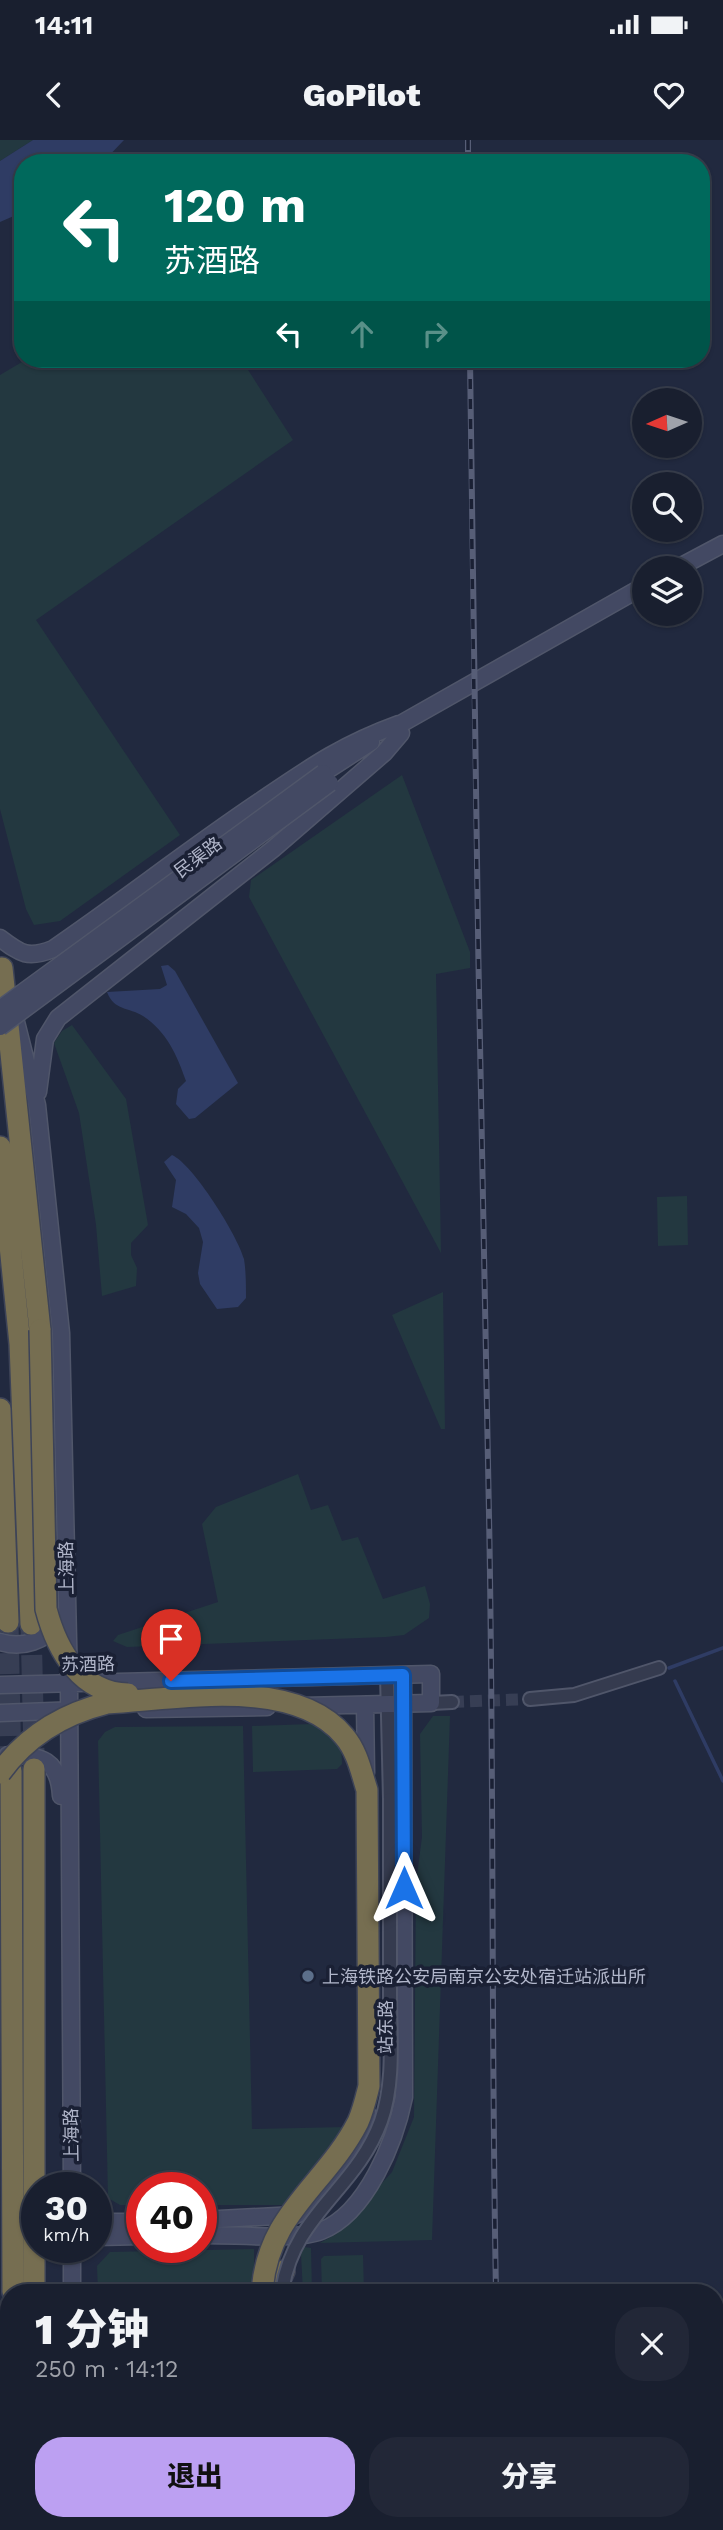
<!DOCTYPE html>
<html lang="zh">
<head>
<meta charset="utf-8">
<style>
  :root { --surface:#191f2f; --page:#222737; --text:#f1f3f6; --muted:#9fa2aa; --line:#373d4b; --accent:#bca0f2 }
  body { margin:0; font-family:"Work Sans","Noto Sans SC",sans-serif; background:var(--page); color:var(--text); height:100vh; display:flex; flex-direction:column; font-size:26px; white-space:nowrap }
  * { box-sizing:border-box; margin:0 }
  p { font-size:23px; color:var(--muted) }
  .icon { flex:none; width:38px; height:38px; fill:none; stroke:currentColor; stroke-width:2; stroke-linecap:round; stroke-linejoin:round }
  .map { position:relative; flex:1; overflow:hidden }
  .side { position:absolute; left:0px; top:2144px; width:724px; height:247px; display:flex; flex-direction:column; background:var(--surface); border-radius:28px 28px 0 0; box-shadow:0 2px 5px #0004,0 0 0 2px var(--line) }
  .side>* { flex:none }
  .top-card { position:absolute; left:14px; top:14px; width:696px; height:214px; border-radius:28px; box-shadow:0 2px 5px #0004,0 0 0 2px var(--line); background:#00695c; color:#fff; overflow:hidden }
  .needle { width:46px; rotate:267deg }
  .fabs { position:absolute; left:632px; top:248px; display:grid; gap:14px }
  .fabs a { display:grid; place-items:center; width:70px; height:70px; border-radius:50%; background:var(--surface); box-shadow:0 2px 5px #0004,0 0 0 2px var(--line); font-size:35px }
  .speed { position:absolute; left:21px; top:2032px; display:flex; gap:14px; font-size:35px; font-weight:700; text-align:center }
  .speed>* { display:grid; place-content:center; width:91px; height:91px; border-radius:50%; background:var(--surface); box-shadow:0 2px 5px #0004,0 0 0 2px var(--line); line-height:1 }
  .speed small { font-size:18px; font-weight:400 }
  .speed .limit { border:10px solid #d22; background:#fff; color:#111 }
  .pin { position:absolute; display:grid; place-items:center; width:60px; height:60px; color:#fff; margin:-72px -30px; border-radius:50% 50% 50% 0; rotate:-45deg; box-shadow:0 0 7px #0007 }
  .pin .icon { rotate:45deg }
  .me { position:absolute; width:77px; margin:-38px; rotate:0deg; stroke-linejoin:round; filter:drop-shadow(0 0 5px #0008) }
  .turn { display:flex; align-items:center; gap:24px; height:147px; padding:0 35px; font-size:32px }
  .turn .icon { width:91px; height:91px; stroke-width:2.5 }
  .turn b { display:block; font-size:49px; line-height:60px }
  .lanes { display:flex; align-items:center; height:66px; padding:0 35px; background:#0003; justify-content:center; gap:35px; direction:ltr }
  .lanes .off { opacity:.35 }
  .round { display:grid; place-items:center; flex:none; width:74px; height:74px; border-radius:28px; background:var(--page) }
  .summary { display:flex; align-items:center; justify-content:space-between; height:119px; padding:0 35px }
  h1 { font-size:42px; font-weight:800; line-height:52px }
  .button { display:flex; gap:14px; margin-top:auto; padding:14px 35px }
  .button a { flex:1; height:80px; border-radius:28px; background:var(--accent); color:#111; font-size:28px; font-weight:800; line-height:80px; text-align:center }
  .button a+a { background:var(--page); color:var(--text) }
  .status { display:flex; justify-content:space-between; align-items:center; height:49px; padding:0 35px; background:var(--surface); direction:ltr }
  .status svg { height:19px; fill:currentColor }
  header { display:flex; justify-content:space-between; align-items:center; height:91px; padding:0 35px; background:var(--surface); font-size:32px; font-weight:800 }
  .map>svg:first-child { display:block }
  .green { fill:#233840 }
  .water { fill:#2f3c64 }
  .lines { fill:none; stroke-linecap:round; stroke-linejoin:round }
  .stream { stroke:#2f3c64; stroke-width:3.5 }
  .street-tunnel { stroke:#373e54; stroke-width:12; stroke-dasharray:12 6; stroke-linecap:butt }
  .highway-tunnel { stroke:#373e54; stroke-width:21; stroke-dasharray:21 10; stroke-linecap:butt }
  .street-casing { stroke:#50566a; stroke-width:16 }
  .secondary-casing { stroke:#50566a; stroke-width:19 }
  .highway-casing { stroke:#3d4357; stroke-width:24 }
  .street { stroke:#353b4f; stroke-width:12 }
  .secondary { stroke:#434963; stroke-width:16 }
  .highway { stroke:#766e51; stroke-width:21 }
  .rail-casing { stroke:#575e77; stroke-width:6 }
  .rail { stroke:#1a2034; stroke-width:3.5; stroke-dasharray:10; stroke-linecap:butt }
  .street-bridge-casing { stroke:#50566a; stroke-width:16; stroke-linecap:butt }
  .secondary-bridge-casing { stroke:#50566a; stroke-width:19; stroke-linecap:butt }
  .highway-bridge-casing { stroke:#3d4357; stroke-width:24; stroke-linecap:butt }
  .street-bridge { stroke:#353b4f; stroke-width:12 }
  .secondary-bridge { stroke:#434963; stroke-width:16 }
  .highway-bridge { stroke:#766e51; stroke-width:21 }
  .route-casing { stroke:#114b97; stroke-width:18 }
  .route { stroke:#1a73e8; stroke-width:12 }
  .service-dot { fill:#5c6f8a; stroke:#1a2034; stroke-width:2.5 }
  .labels { text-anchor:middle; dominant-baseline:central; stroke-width:7; stroke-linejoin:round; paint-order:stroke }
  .street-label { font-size:18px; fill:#b1b6ca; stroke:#1a2034 }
  .poi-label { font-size:18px; fill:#b1b6ca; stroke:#1a2034; text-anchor:start }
</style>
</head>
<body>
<div class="status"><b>14:11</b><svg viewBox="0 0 49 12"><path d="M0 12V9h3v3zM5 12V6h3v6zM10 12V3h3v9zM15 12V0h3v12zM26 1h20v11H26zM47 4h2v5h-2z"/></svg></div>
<header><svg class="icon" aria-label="back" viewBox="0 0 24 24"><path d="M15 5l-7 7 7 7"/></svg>GoPilot<svg class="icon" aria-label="heart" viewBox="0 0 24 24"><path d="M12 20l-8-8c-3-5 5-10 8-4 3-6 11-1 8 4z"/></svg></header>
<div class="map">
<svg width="723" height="2390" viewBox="0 0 723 2390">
  <rect width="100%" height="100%" fill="#21293f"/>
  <path class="green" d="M0 0H33L0 21Z
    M27 219H241L293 300 36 480 180 695 60 781 34 785 26 769 0 669V235Z
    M402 635 470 812V828L436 834 441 1113 249 757 251 740Z
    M72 885 126 959 148 1085 131 1103V1115L137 1128 136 1146 102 1156 96 1085 79 973 54 903 62 891Z
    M687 1056 688 1105 658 1106 657 1057Z
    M443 1152 445 1289H441L392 1175Z
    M298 1334 311 1370 328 1365 342 1401 358 1397 383 1459 425 1446 430 1464 429 1478 404 1495 386 1497 127 1507 113 1501 118 1495 218 1462 202 1384 216 1367Z
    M433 1576H450L432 2100 320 2103 336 2094 392 2032 414 1977 416 1743 422 1697 420 1594Z
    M340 1583 342 1624 337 1629 253 1632 252 1586Z
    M243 1586 252 1989 346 1987 284 2065H201V2048H142V2065H120L108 2058 98 1601 105 1592 115 1587Z
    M304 2107 311 2108 312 2152H303L301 2114Z
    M254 2109V2152H182L181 2143H178V2152H98L97 2126 110 2112Z
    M363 2115 364 2152H322L321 2119 324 2116Z"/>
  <path class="water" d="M33 0H124L102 23H23V72L0 82V21Z
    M168 825 175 831 238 943 195 978 189 979 176 964 178 949 186 941C177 915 167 892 143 876 129 867 114 871 107 852L160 849 167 845 161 826Z
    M172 1015C193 1024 238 1096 244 1119 246 1131 246 1146 246 1158L238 1167 217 1169 200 1144 198 1133 203 1102 199 1088 186 1074 172 1067 176 1040 164 1022Z"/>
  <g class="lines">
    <path class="stream" d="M669 1528 723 1508
      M675 1541 723 1641"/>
    <path class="street-tunnel" d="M452 1562 530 1559"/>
    <path class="highway-tunnel" d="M8 1482 11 1631
      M31 1484 34 1613"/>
    <g class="street-casing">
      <path id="street" d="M387 1535 390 1659
        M530 1559 574 1555 659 1528
        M431 1563 452 1562
        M287 2382V2390"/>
    </g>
    <g class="secondary-casing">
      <path id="secondary" d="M676 429 723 404
        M390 590 644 446
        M323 633 371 602
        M0 798C21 814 28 819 53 809 123 761 189 709 259 662 309 628 341 605 399 584
        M15 878 37 965 61 1193 69 1543 72 2048
        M38 952 45 899 58 878 273 709 384 613 401 593
        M0 1502C23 1509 45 1501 59 1482
        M0 1545 431 1534V1563L303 1566
        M365 1565 366 1633
        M146 1569 267 1567
        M0 1573 78 1570
        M8 1615C42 1615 59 1620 61 1656
        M201 2080 296 2075C328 2060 364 2008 367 1973
        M96 2082H142
        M201 2095C230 2094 297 2101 321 2091 367 2073 395 2001 404 1957L403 1535
        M96 2097 142 2096
        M72 2107V2152
        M74 2382 75 2390"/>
    </g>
    <g class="highway-casing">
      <path id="highway" d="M2 828 40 1190
        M0 1007 20 1204 31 1484
        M0 1269 8 1482
        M11 1631 13 2152
        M34 2152V1629
        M274 2152 284 2131
        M16 2382V2390
        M36 2382V2390
        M51 2382V2390
        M269 2382V2390"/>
    </g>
    <use href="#street" class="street"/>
    <use href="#secondary" class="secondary"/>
    <use href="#highway" class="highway"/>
    <g class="rail-casing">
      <path id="rail" d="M468 0V23
        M470 219C473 604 482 990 489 1375 494 1634 491 1893 496 2152
        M500 2382V2390"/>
    </g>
    <use href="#rail" class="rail"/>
    <g class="street-bridge-casing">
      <path id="street-bridge" d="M282 2152C292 2075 356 2050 381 1981 395 1942 390 1896 390 1855 390 1790 390 1724 390 1659"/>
    </g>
    <g class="secondary-bridge-casing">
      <path id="secondary-bridge" d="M0 869 323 633
        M0 887 330 643"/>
    </g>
    <g class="highway-bridge-casing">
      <path id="highway-bridge" d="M40 1190 46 1469C57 1511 81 1553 128 1554
        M0 1633C27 1595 63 1574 107 1563 178 1559 294 1536 344 1596 357 1611 361 1631 367 1650L369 1946C366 1958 363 1971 358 1982 326 2045 267 2073 262 2152"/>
    </g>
    <use href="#street-bridge" class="street-bridge"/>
    <use href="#secondary-bridge" class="secondary-bridge"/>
    <use href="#highway-bridge" class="highway-bridge"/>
  </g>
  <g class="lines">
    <g class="route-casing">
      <path id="route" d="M171 1541 403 1535 404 1748"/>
    </g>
    <use href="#route" class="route"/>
  </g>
  <circle class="service-dot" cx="308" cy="1836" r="7"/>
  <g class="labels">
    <g class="street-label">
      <text transform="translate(198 717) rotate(-37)">民渠路</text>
      <text transform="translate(66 1428) rotate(-91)">上海路</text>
      <text transform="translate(88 1524) rotate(-1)">苏酒路</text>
      <text transform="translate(385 1887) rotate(-90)">站东路</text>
      <text transform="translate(71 1995) rotate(-91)">上海路</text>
    </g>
    <g class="poi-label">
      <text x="322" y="1836">上海铁路公安局南京公安处宿迁站派出所</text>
    </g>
  </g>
</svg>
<div class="fabs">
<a><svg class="needle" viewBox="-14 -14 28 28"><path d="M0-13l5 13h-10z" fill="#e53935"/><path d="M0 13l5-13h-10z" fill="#9fa2aa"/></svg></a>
<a><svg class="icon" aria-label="search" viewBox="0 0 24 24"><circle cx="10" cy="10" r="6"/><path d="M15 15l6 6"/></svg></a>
<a><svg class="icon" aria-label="layers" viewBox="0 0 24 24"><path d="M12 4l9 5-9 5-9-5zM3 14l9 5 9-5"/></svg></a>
</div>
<div class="speed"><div>30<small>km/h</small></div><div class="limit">40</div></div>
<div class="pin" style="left:171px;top:1541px;background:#d93025"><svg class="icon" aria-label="arrive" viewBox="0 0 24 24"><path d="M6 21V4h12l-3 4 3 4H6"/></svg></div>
<svg class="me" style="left:404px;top:1748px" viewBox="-20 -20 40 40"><path d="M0-17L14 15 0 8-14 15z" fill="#1a73e8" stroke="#fff" stroke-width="4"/></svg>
<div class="top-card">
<div class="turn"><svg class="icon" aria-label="left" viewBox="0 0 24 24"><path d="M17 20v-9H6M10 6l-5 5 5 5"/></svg><div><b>120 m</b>苏酒路</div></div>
<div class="lanes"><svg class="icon" aria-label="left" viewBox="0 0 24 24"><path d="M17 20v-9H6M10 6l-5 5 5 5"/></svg><svg class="icon off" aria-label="ahead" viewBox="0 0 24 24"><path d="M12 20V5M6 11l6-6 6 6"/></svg><svg class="icon off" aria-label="right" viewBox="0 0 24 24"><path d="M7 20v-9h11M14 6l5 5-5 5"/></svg></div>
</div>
<section class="side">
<div class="summary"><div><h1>1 分钟</h1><p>250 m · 14:12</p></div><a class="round"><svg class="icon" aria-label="close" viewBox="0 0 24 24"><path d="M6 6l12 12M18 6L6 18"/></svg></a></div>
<div class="button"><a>退出</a><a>分享</a></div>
</section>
</div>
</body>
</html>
